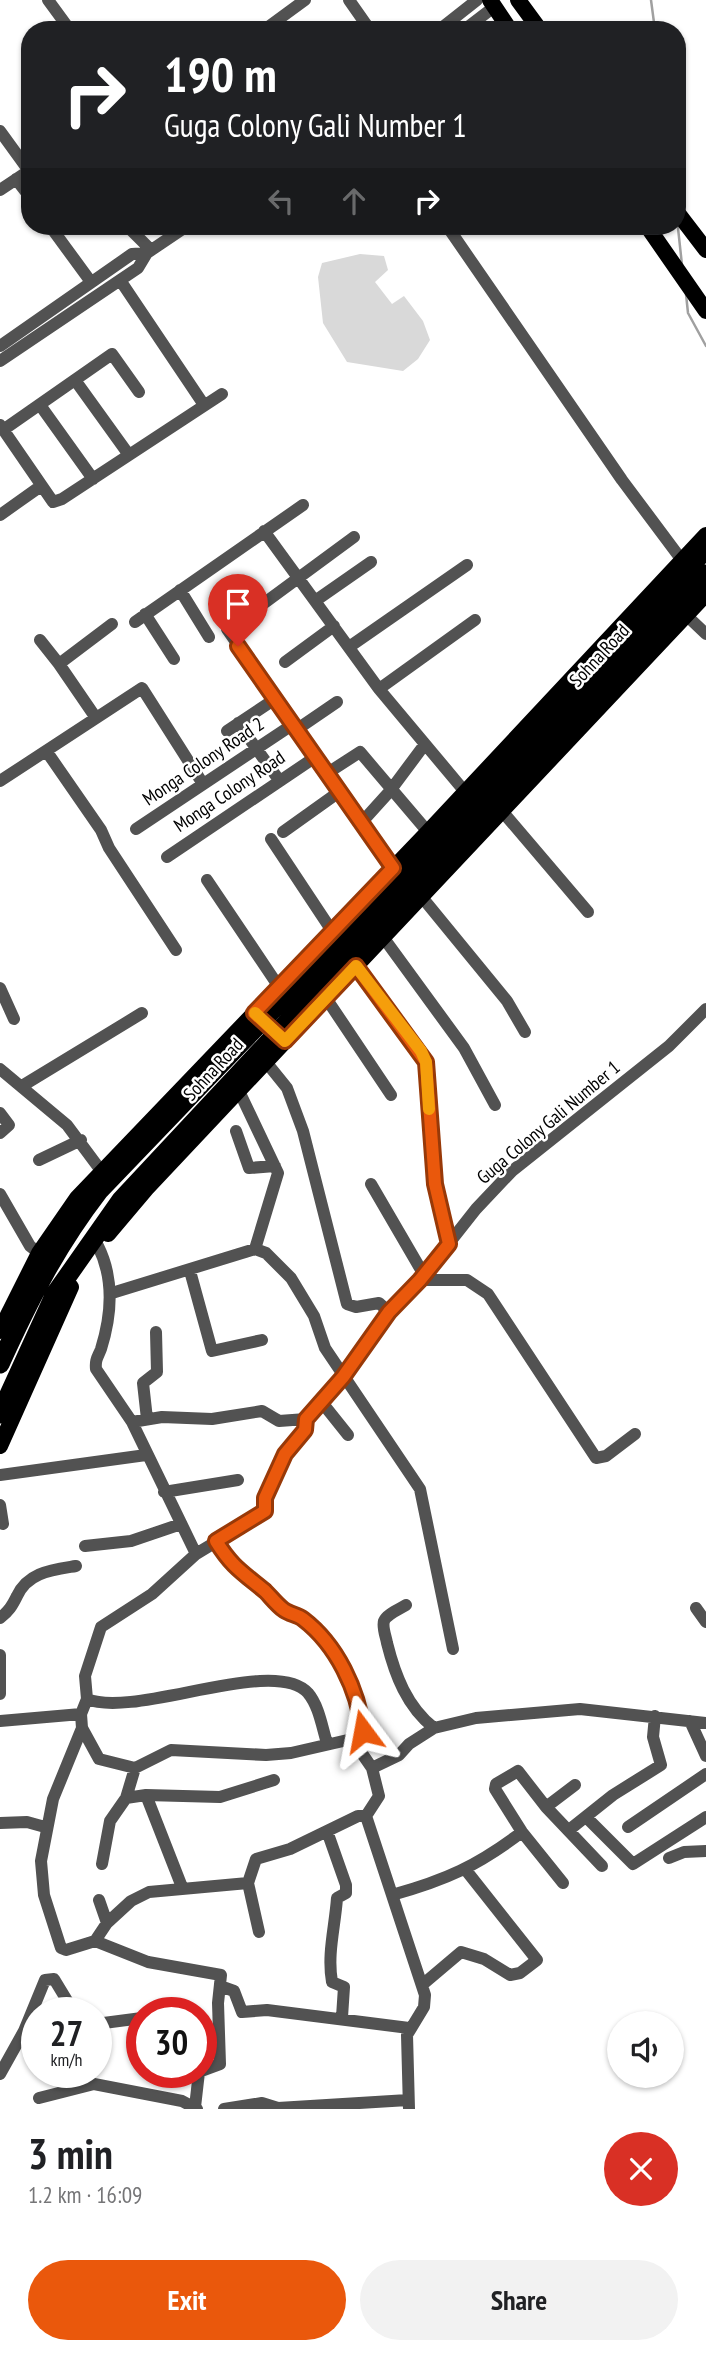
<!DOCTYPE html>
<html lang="en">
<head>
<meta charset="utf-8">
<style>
  :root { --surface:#fff; --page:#f2f2f2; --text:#202124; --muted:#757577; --accent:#ea580c }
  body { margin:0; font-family:"PT Sans Narrow",sans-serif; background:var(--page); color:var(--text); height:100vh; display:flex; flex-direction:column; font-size:26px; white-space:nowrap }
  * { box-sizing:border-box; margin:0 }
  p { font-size:23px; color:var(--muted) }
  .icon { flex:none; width:38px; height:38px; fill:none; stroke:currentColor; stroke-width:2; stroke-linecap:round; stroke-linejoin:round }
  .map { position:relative; height:2109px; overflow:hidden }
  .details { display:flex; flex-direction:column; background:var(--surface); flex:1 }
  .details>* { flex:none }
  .guide { position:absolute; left:21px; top:21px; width:665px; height:214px; border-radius:28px; box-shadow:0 2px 5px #0004; background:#202124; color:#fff; overflow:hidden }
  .buttons { position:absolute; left:607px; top:2011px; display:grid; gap:14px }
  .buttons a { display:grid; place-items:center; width:77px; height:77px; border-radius:50%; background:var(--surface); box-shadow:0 2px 5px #0004; font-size:35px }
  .speed { position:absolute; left:21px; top:1997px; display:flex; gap:14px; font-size:35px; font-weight:700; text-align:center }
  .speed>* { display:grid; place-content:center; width:91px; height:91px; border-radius:50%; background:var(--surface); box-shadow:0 2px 5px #0004; line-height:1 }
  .speed small { font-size:18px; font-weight:400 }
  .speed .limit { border:10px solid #d22; background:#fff; color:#111 }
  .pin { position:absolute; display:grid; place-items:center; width:60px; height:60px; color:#fff; margin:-72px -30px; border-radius:50% 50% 50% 0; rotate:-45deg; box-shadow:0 0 7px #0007 }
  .pin .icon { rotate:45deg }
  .me { position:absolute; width:77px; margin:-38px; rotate:347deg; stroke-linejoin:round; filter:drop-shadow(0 0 5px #0008) }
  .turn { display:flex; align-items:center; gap:24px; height:147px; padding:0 28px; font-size:32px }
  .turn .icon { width:91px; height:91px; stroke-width:2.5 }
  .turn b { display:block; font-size:49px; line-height:60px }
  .lanes { display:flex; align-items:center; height:66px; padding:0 28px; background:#0003; justify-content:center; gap:35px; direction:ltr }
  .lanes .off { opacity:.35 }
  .round { display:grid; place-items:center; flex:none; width:74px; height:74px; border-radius:37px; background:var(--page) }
  .headline { display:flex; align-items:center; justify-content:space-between; height:119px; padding:0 28px }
  h1 { font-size:42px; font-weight:600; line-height:52px }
  .button { display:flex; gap:14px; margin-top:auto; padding:14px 28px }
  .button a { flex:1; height:80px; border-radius:42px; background:var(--accent); color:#fff; font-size:28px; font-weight:600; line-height:80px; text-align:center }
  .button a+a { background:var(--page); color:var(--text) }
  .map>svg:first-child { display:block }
  .green { fill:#d9d9d9 }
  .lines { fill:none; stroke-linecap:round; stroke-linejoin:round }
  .stream { stroke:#a0a0a0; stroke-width:2.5 }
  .minor { stroke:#525252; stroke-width:12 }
  .major { stroke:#000; stroke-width:16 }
  .highway { stroke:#000; stroke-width:19 }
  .route-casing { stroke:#983908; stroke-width:18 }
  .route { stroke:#ea580c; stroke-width:12 }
  .slow { stroke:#f59e0b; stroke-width:12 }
  .labels { text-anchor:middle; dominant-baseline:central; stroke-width:5; stroke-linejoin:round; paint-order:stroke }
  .street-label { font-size:19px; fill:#000; stroke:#fff }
</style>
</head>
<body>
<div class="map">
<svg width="706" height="2109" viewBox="0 0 706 2109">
  <rect width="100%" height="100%" fill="#fff"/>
  <path class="green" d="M360 254 384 256 388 270 375 282 392 304 404 296 423 321 430 340 418 359 403 371 347 362 323 323 318 277 322 263Z"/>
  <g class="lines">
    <path class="stream" d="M651 0 655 30
      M678 228 682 265
      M686 294 688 313 706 346"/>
    <path class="minor" d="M48 0 70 30
      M349 0 370 30
      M264 30 305 0
      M439 30 477 0
      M464 30 494 7
      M0 131 29 171
      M16 179 30 197
      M0 190 30 170
      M50 226 91 282
      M127 226 151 250
      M447 226 622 480 681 559
      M120 280 204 405
      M0 346 132 254 147 253
      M0 361 138 268 147 253 187 226
      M75 380 129 455
      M40 405 93 479
      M0 425 53 502 62 499 222 394
      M3 430 112 354 139 392
      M0 515 41 486
      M264 531 379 689 466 793
      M180 590 209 637
      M315 601 371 562
      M145 614 174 659
      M686 615 706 634
      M244 618 354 537
      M135 622 303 505
      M227 629 393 868
      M40 640 59 664
      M349 647 467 565
      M285 662 334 626
      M379 689 475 620
      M96 718 59 664 112 624
      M238 723 279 780
      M296 730 337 702
      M227 731 275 699
      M47 752 101 830 109 848 176 950
      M326 774 360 752 428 832
      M0 781 142 688 203 784
      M502 811 588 912
      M362 822 390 791 425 744
      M136 829 292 725
      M283 832 339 792
      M271 839 332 931
      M167 857 314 758
      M207 880 279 987
      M421 896 507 1001 525 1032
      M383 937 464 1048 495 1105
      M356 966 426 1062 435 1184 449 1244
      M0 988 14 1019
      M326 998 391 1095
      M266 1062 287 1088 303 1131 347 1304 356 1307 379 1303 389 1312
      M0 1069 67 1125 102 1172
      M22 1086 142 1013
      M239 1091 278 1173 255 1249
      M0 1113 9 1125 0 1133
      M236 1131 249 1168 275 1166
      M39 1160 81 1140
      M371 1184 424 1275
      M0 1194 30 1246 39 1253
      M98 1246C114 1278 112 1314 101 1349 98 1357 95 1359 96 1369L132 1422 196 1554
      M190 1271 212 1351 262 1340
      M420 1280H467L488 1294 596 1458 606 1456 635 1434
      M112 1293 255 1249 266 1253 291 1278 314 1316 325 1348 420 1489 453 1649
      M320 1400 348 1435
      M147 1419 143 1383 157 1372 156 1332
      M132 1422 162 1417 212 1419 262 1411 279 1421 306 1419
      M0 1475 146 1455
      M164 1492 238 1480
      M0 1505 3 1524
      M216 1541 228 1560 247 1580 264 1590 285 1611 302 1618 327 1644 340 1663 360 1707 363 1731 360 1738 353 1739
      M85 1546 131 1541 181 1524
      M406 1605C400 1609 387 1614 384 1621 382 1627 386 1637 387 1643 395 1675 407 1707 434 1728
      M696 1608 706 1622
      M0 1618C9 1611 12 1606 17 1596 28 1572 52 1570 76 1566
      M0 1694V1655
      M87 1699C135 1719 274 1655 308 1693 319 1706 322 1727 327 1743
      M0 1721 81 1714
      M690 1721 706 1756
      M82 1728 99 1759 135 1768 171 1750 266 1755 291 1753 352 1739 372 1768
      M146 1795 182 1887
      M126 1798 146 1795 220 1797 274 1780
      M546 1807 575 1785
      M587 1818 633 1864 706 1817
      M0 1823 27 1822 45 1827
      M628 1827 706 1774
      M569 1830 613 1795 661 1765 653 1737 655 1716
      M327 1831 346 1885V1893L337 1898C335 1927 327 1954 332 1982L344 1987 342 2017
      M669 1858 684 1852 706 1851
      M102 1864 110 1821 126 1798 135 1768
      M248 1883 149 1892 131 1901 107 1923 95 1941 66 1950 61 1948 44 1895 41 1861 53 1799 82 1728 81 1714 87 1699 85 1676 101 1627 152 1594 196 1554 262 1514 265 1498 285 1454 305 1430 306 1419 343 1376 389 1312 420 1280 476 1209 512 1171 669 1046 706 1009
      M563 1883 522 1832 495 1789 496 1784 518 1771 546 1807 602 1866
      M392 1895C446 1880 477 1866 522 1832
      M99 1900 107 1923
      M259 1932 248 1883 256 1859 290 1849 358 1816H366
      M95 1941 148 1962 221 1975 218 2003 220 2064 201 2071
      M422 1985 461 1952 484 1959 510 1975 520 1973 537 1960 465 1869
      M220 1986 234 1991 242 2012 267 2010 409 2028
      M96 2024 142 2018
      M0 2074 24 2031 45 1980 54 1979 74 2012
      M39 2098 94 2084 182 2101 197 2109
      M195 2107 199 2072
      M224 2109 262 2103 278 2108 408 2100
      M409 2109 407 2035 424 2007 425 1995 366 1816 379 1796 372 1768 399 1755 409 1744 434 1728 476 1718 580 1709 706 1723"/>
    <path class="major" d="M490 0 510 30
      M518 0 540 30
      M677 212 706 250
      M647 226 706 311
      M108 1234 146 1189 706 594
      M0 1331 39 1253 77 1198 428 832 706 535
      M0 1446 71 1287"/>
    <path class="highway" d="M0 1364C29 1300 56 1247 99 1191L468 806 706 549
      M0 1414 55 1294 121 1200 706 574"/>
  </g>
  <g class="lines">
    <g class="route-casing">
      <path id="route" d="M238 646 393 868 254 1013 285 1041 356 966 426 1062 435 1184 449 1244 420 1280 389 1312 343 1377 306 1419 305 1430 285 1454 265 1498V1511L216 1541C232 1567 242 1572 265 1591 271 1597 277 1605 284 1610 290 1614 298 1615 303 1619 337 1645 358 1690 363 1731"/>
    </g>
    <use href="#route" class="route"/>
    <path class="slow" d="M255 1013 285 1041 356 966 421 1051 426 1062 429 1109"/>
  </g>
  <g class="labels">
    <g class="street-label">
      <text transform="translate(599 655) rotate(-47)">Sohna Road</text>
      <text transform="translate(203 761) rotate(-34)">Monga Colony Road 2</text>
      <text transform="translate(229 791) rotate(-34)">Monga Colony Road</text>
      <text transform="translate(213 1069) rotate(-47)">Sohna Road</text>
      <text transform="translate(548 1122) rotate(-40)">Guga Colony Gali Number 1</text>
    </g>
  </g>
</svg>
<div class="buttons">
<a><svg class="icon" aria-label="sound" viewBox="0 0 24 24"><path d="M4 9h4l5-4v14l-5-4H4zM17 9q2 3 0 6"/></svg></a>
</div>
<div class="speed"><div>27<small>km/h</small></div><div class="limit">30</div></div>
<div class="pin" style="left:238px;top:646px;background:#d93025"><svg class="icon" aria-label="arrive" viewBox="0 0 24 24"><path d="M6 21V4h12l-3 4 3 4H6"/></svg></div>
<svg class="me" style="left:363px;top:1731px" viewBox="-20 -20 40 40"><path d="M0-17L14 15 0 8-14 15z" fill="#ea580c" stroke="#fff" stroke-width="4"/></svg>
<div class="guide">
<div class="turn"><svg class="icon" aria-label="right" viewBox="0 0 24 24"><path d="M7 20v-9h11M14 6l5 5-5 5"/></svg><div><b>190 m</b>Guga Colony Gali Number 1</div></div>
<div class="lanes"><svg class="icon off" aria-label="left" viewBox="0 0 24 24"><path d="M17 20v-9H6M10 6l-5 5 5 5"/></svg><svg class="icon off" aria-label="ahead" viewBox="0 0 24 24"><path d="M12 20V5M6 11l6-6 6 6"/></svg><svg class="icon" aria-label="right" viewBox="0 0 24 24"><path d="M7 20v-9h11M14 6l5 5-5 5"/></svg></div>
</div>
</div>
<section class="details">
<div class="headline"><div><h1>3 min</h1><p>1.2 km · 16:09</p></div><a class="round" style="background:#d93025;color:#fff"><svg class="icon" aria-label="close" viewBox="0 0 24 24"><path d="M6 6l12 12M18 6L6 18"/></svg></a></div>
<div class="button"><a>Exit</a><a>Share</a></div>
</section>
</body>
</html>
